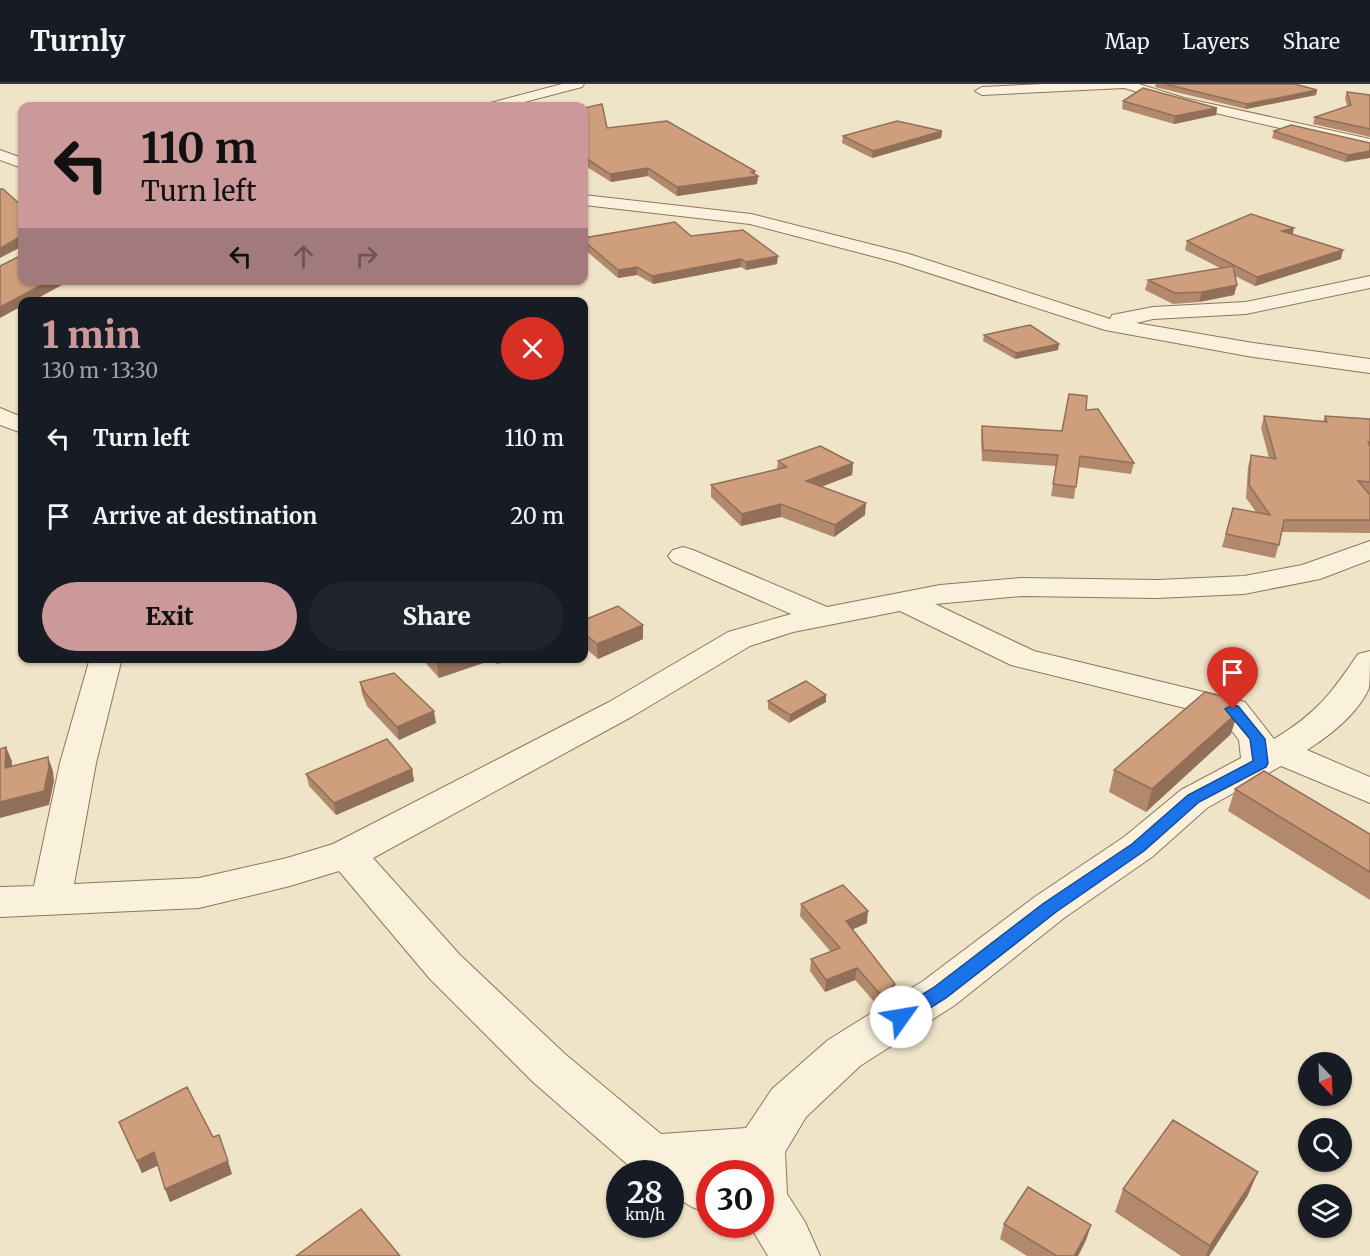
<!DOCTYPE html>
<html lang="en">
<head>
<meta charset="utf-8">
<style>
  :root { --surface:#171b24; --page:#20242c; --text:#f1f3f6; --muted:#9ea1a6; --line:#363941; --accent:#cc999b }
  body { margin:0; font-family:Merriweather,serif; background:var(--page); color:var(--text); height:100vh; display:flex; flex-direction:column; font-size:22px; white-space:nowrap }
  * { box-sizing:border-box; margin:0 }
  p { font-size:20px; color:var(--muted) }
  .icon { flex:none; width:33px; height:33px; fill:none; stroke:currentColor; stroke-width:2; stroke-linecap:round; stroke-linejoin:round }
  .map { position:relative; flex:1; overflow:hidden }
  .side { position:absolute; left:18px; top:213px; width:570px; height:366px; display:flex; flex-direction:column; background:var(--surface); border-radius:12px; box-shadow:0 2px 4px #0004 }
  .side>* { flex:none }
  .banner { position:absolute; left:18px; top:18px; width:570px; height:183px; border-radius:12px; box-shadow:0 2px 4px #0004; background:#cc999b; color:#111; overflow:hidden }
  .needle { width:39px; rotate:157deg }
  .tools { position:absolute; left:1298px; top:968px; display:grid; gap:12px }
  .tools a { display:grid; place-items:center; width:54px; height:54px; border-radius:50%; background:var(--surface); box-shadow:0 2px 4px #0004; font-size:30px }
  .speed { position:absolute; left:606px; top:1076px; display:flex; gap:12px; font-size:30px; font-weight:700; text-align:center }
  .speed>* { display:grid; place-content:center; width:78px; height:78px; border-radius:50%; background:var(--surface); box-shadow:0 2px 4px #0004; line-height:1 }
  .speed small { font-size:15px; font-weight:400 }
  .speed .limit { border:9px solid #d22; background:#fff; color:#111 }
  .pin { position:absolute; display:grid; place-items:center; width:51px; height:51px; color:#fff; margin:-62px -26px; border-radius:50% 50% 50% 0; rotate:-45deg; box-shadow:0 0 6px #0007 }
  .pin .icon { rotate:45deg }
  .me { position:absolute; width:66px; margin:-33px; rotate:58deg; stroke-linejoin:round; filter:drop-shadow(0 0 4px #0008) }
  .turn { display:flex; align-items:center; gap:21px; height:126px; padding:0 24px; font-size:27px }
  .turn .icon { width:78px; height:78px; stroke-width:2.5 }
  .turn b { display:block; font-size:42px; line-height:51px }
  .lanes { display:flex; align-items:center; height:57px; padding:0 24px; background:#0003; justify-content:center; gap:30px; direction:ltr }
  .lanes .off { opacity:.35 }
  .round { display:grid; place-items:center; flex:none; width:63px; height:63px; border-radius:32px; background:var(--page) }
  .headline { display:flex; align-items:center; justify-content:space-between; height:102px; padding:0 24px }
  h1 { font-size:36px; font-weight:800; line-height:45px; color:var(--accent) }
  .cta { display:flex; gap:12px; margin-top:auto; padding:12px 24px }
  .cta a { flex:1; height:69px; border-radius:36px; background:var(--accent); color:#111; font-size:24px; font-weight:800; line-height:69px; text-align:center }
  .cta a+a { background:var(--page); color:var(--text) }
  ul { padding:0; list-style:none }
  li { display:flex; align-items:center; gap:18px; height:78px; padding:0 24px }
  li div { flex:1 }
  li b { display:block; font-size:22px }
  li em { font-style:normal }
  header { display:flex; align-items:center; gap:36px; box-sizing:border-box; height:84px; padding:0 30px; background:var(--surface); border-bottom:2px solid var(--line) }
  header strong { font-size:28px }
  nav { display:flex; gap:33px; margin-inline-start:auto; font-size:21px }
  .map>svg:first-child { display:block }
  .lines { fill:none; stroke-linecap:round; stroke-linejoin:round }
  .minor-casing { stroke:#8d765c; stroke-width:2 }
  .minor { fill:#faf1dc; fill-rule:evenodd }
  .wall { fill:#b2896c }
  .shaded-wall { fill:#916f58 }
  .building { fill:#cf9f7d; stroke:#916f58; stroke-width:1.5 }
  .route { fill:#1a73e8; stroke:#114b97; stroke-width:1.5 }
</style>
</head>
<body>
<header>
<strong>Turnly</strong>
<nav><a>Map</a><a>Layers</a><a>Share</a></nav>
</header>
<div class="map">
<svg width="1370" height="1172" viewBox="0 0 1370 1172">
  <rect width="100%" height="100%" fill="#f0e4c8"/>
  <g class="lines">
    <g class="minor-casing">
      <path id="minor" d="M562 0H584L582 3 509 22H488L490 19Z
        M1043 0H1139L1184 14 1370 55V65L1181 21 1124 4 982 11 975 7 982 3Z
        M0 66 22 74V84L0 76Z
        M584 111 751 130 909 170 1110 235 1112 231 1153 223 1246 218 1370 192V204L1246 230 1153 235 1136 239 1253 259 1370 275V289L1253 273 1105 246 895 178 750 140 584 121Z
        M0 324 22 333V349L0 341Z
        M1370 457V476L1320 495 1244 510 1157 514 1022 512 935 520 1034 567 1245 618 1274 655C1317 629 1331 610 1358 570L1370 567C1370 578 1370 595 1369 604 1358 630 1329 652 1307 666L1370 693V719L1281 682 1207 724 1152 773 1064 834 955 921 860 982 806 1033 785 1068 787 1110 805 1138 820 1172H768L749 1140H760V1089H710V1130L692 1123 670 1110V1089L635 1087 533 998 430 895 339 787 290 802 199 824 0 833V803L34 802 60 679 90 574H122L96 679 74 800 199 794 287 774 333 760 609 618 728 548 791 530 673 478 668 472 673 466 683 463 693 466 827 523 940 501 1022 494 1157 496 1244 492 1302 481ZM900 527 1011 581 1221 633 1239 656 1241 674 1181 706 1124 753 1036 812 923 897 828 956 772 1005 746 1044 661 1050 565 970 460 871 373 774 633 632 750 562 793 548Z"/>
    </g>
    <use href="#minor" class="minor"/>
  </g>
  <path class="wall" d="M1156 0H1295L1317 6 1316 11 1246 25 1155 3Z
    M1347 8 1370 11V53L1313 40 1315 33 1347 22 1345 14Z
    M1123 17 1217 24 1216 31 1174 40 1122 25Z
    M584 24 607 44 755 87V90L758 92 757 100 677 112 648 92 611 98 584 81Z
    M942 47 941 54 872 74 842 59 843 52Z
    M1274 47 1370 59 1345 78 1272 54Z
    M1292 150 1341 175 1255 202 1235 192 1234 211 1199 218 1173 220 1145 206 1148 196 1220 184 1185 166 1187 157Z
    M691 152 777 180 746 186 741 183 653 200 637 191 618 194 584 165V154Z
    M984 251 1058 266 1015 275 983 257Z
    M1086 326 1134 379 1131 390 1078 383 1074 415 1051 412 1056 382 982 377 981 353 982 342 1062 347Z
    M1264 332 1323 337 1325 332 1370 335V449L1282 448 1275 474 1222 463 1233 424 1256 428 1246 414 1248 383 1251 371 1269 374 1261 344Z
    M778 377 853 379 852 391 821 403 865 431 834 453 781 433 741 442 711 413V401L777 385Z
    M584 536 643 541V555L598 575 584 563Z
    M423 574H513L497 580 492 576 439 594 423 576Z
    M360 598 436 639 399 656 367 622 362 610Z
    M768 617 826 618 789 639 768 625Z
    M1231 650 1146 728 1109 708 1114 686Z
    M412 685 414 697 336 731 309 702 306 690Z
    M1235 705 1370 750V816L1228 727Z
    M801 820 867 839 852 845 895 900 893 913 878 922 855 896 825 908 810 887 811 875 831 868 800 832Z
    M119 1038 232 1090 170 1118 158 1081 142 1089Z
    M1123 1105 1248 1111 1209 1172H1181L1115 1128Z
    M1004 1140 1091 1141 1086 1156 1078 1172H1027L1000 1155Z"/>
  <path class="shaded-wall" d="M1317 6 1316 11 1246 25 1247 20Z
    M1217 24 1216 31 1174 40 1175 32Z
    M942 47 941 54 872 74 873 67Z
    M1370 67V74L1345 78 1348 71Z
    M648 84V92L611 98 610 90Z
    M755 87V92H758L757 100 677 112V103Z
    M1294 144 1292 153 1282 147Z
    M18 154 21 163 0 174V164Z
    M1343 166 1341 175 1255 202 1257 193Z
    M778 172 777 180 746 186V178Z
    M741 175V183L653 200 652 192Z
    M637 183V191L618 194V186Z
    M51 196H71L31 218H22V222L0 234V223Z
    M1237 201 1234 211 1199 218 1202 208Z
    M1059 260 1058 266 1015 275 1016 269Z
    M853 379 852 391 805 409 806 397Z
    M866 419 865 431 834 453 835 441Z
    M781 420V433L741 442 742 430Z
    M643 541V555L598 575 597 560Z
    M452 574H492V576L439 594 437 580Z
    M497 574H513L497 580Z
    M826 611V618L789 639 790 631Z
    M434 627 436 639 399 656 397 643Z
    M1238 628 1231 650 1146 728 1152 705Z
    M6 663 12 677 11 698 5 684Z
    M48 673 53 687 54 697 49 721 0 734V718Z
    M412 685 414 697 336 731 334 719Z
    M868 827 867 839 845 849 846 837Z
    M857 884 855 896 825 908 826 896Z
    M895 900 893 913 878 922 880 910Z
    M154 1068 159 1081 142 1089 137 1077Z
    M228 1077 232 1090 170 1118 165 1105Z
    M1258 1088 1248 1111 1209 1172H1206L1210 1162Z
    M1091 1141 1086 1156 1078 1172H1074Z"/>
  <path class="building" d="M1165 0H1295L1317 6 1247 20Z
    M1143 4 1217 24 1175 32 1123 17Z
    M1347 8 1370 11V45L1315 33 1351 21Z
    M602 20 607 44 667 37 755 87 751 88 758 92 677 103 648 84 610 90 584 73V24Z
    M897 37 942 47 873 67 843 52Z
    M1291 41 1370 59V67L1348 71 1274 47Z
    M0 105H3L22 122V196H51L0 223V182L20 172 21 155 18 154 0 164Z
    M1251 130 1294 144 1282 147 1343 166 1257 193 1187 157Z
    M675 138 691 152 743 146 778 172 746 178 741 175 652 192 637 183 618 186 584 157V154Z
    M1233 182 1237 201 1202 208 1175 209 1148 196Z
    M1030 241 1059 260 1016 269 984 251Z
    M1069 310 1087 312 1086 326 1098 325 1134 379 1080 372 1076 403 1053 400 1058 371 983 366 982 342 1062 347Z
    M1264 332 1327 338 1325 332 1370 335V358H1368L1370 363V398L1358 397 1370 411V436H1284L1279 461 1226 450 1233 424 1270 431 1249 401 1251 371 1276 375Z
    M820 362 853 379 806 397 866 419 835 441 781 420 742 430 711 401 787 383 778 377Z
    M618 522 643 541 597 560 584 549V536Z
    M432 574H452L437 580Z
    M394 589 434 627 397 643 365 609 360 598Z
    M806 597 826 611 790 631 768 617Z
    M1205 608 1226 613 1238 628 1152 705 1114 686Z
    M387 655 412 685 334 719 306 690Z
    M6 663 5 684 48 673 49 683 44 707 0 718V665Z
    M1264 687 1370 750V788L1235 705Z
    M843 801 868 827 846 837 895 900 880 910 857 884 826 896 811 875 840 864 801 820Z
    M187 1003 213 1053 219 1051 228 1077 165 1105 154 1068 137 1077 119 1038Z
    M1173 1036 1258 1088 1210 1162 1123 1105Z
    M1028 1103 1091 1141 1074 1172H1057L1004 1140Z
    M361 1125 400 1172H296Z"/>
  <path class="route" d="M1233 621 1238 622 1265 655 1268 679 1266 683 1199 718 1144 767 1056 828 946 914 908 938 901 940 895 938 892 933 895 927 933 904 1044 819 1132 760 1188 711 1253 677 1250 655 1225 625Z"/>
</svg>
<div class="tools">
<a><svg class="needle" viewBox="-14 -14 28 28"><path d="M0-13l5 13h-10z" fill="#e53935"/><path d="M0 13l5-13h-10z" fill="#9ea1a6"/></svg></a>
<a><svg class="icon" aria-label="search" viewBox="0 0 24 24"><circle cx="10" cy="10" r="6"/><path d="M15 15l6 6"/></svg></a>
<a><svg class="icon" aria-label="layers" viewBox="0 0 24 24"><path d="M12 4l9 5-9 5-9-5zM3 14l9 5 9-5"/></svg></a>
</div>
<div class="speed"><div>28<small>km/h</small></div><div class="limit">30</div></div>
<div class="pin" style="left:1233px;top:625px;background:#d93025"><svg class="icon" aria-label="arrive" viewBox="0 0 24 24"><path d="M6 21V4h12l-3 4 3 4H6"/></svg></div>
<svg class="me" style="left:901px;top:933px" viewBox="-20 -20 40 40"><circle r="19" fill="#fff"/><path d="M0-13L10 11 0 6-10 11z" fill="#1a73e8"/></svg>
<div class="banner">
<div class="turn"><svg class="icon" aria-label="left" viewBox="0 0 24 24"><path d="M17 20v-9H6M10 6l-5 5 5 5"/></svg><div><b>110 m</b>Turn left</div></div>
<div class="lanes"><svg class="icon" aria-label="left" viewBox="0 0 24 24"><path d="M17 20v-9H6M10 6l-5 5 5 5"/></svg><svg class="icon off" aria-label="ahead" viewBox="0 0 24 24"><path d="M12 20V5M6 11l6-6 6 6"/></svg><svg class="icon off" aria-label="right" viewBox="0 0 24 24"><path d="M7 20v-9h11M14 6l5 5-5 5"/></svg></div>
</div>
<section class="side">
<div class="headline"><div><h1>1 min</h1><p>130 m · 13:30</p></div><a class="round" style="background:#d93025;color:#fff"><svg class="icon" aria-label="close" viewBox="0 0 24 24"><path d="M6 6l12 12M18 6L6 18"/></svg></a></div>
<ul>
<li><svg class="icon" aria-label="left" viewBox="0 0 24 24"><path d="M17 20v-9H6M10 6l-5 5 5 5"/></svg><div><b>Turn left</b></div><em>110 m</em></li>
<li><svg class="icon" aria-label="arrive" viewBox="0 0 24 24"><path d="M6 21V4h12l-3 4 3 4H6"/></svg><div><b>Arrive at destination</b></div><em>20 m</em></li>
</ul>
<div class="cta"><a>Exit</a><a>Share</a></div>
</section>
</div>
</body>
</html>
